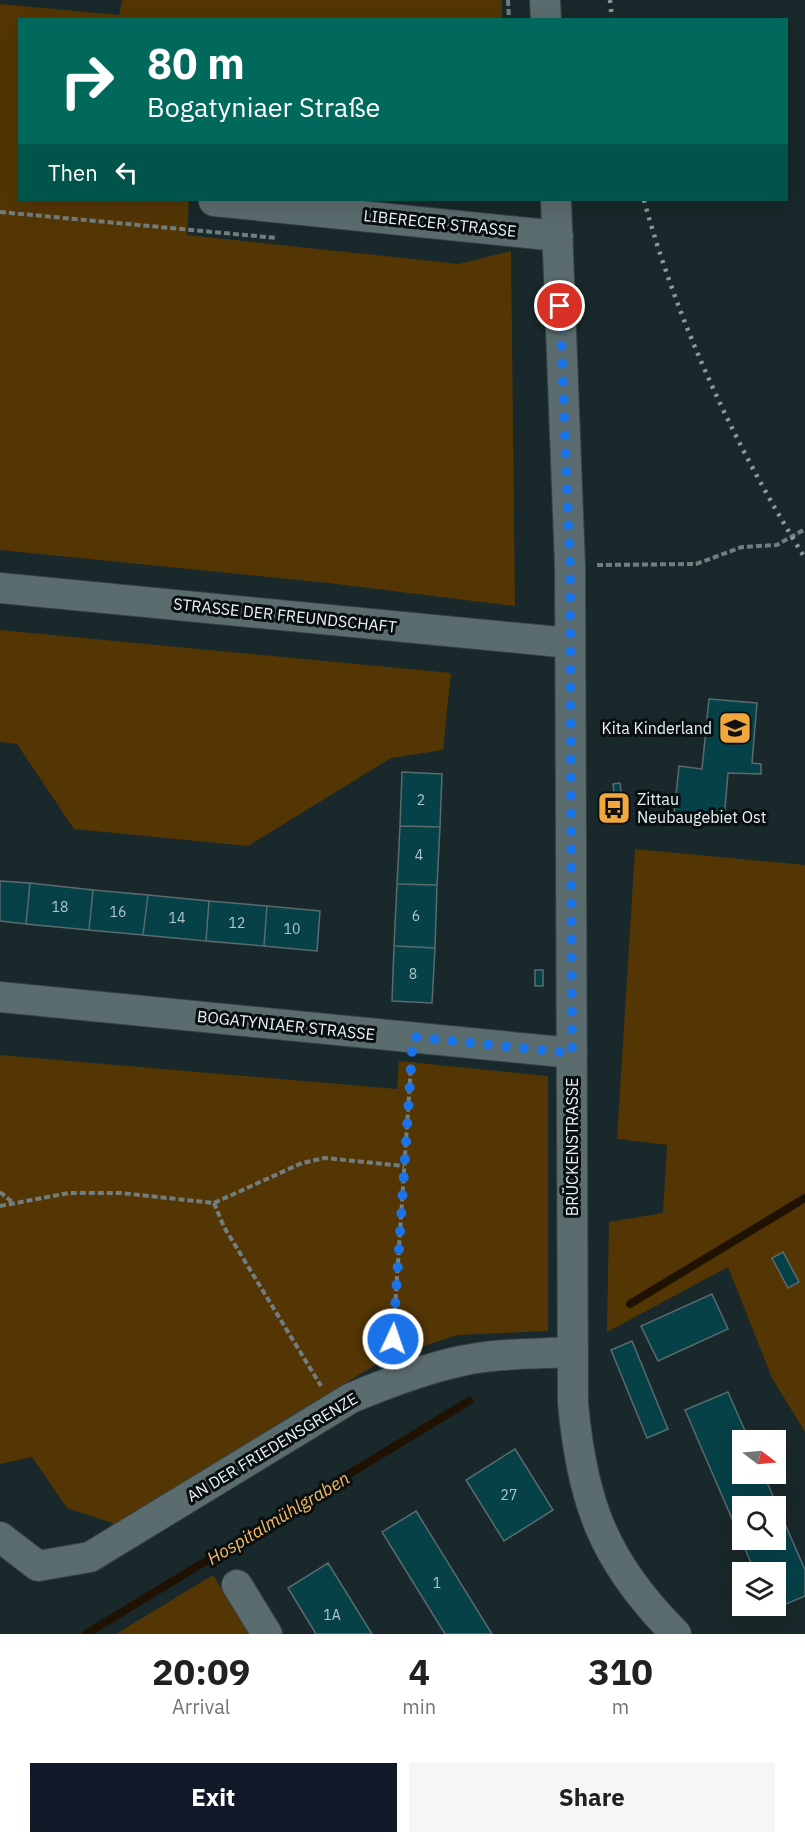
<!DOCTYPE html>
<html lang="en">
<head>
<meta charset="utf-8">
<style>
  :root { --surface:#fff; --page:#f6f6f6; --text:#202124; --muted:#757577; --accent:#111827 }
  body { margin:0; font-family:"IBM Plex Sans",sans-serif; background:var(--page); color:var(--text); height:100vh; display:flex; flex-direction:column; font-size:22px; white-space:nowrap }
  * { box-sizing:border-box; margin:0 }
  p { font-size:20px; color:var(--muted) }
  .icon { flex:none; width:33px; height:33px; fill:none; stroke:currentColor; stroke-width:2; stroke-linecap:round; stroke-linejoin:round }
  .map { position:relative; height:1634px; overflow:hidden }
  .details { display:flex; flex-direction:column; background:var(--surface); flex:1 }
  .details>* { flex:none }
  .banner { position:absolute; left:18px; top:18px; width:770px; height:183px; border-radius:0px; box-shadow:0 6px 24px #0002; background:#00695c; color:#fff; overflow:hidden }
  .needle { width:39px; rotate:106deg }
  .buttons { position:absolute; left:732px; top:1430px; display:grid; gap:12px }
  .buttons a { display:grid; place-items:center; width:54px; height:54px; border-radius:0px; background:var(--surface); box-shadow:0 6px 24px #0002; font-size:30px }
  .pin { position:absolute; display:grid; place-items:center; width:51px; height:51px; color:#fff; margin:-26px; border:3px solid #fff; border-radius:50%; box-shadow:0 2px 6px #0007 }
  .me { position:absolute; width:66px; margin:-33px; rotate:3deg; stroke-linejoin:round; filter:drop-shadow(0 0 4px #0008) }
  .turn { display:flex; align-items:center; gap:21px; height:126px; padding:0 30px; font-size:27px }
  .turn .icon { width:78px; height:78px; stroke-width:2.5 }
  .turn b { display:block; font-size:42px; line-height:51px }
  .then { display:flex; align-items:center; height:57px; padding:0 30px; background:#0003; gap:12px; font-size:22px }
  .eta { display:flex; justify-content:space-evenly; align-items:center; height:102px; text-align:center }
  .eta b { font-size:36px; font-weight:800; line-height:42px }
  .button { display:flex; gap:12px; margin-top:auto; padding:12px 30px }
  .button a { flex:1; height:69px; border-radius:0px; background:var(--accent); color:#fff; font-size:24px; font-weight:800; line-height:69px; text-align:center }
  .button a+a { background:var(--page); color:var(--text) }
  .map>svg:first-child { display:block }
  .green { fill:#543605 }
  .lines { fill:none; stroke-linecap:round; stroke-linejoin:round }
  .stream { stroke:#201202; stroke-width:8 }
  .building { fill:#064148; stroke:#5a6b6e; stroke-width:1.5; fill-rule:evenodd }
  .street-casing { stroke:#364244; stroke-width:32 }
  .path { stroke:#717e80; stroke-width:4; stroke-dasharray:6 3; stroke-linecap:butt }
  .street { stroke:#5b6c6e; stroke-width:30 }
  .rail { stroke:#8c989a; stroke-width:4.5; stroke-dasharray:3 6; stroke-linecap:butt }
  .route { stroke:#1a73e8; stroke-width:10; stroke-dasharray:0 18 }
  .labels { text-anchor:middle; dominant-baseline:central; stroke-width:6; stroke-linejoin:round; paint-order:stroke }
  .number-label { font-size:14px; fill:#b1c7ca }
  .street-label { font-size:16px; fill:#eaf4f5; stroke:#090f10 }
  .poi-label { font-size:16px; fill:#eaf4f5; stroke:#090f10; text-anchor:end }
  .water-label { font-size:18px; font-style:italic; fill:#f8b966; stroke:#090f10 }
</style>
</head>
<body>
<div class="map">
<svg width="805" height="1634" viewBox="0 0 805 1634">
  <rect width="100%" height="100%" fill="#19282a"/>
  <path class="green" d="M122 0H502V20H20V200H189L187 235 459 264 511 251 515 606 328 583 0 550V4L119 15Z
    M0 630 451 673 443 750 391 758 248 846 74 829 17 744 0 742Z
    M635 849 805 865V1432L772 1378 728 1267 607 1332 609 1222 663 1213 667 1145 617 1139Z
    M0 1055 397 1089 399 1061 548 1076V1331L457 1335 385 1359 115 1524 67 1508 32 1457 0 1464Z
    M213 1575 249 1634H116Z"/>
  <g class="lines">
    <path class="stream" d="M630 1304 805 1198
      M86 1634 469 1401"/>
  </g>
  <path class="building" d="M709 699 757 703 752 763 761 764V774L728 773 724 820 674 815 679 766 702 769Z
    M402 772 442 774 440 827 400 826Z
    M620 783 622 799 615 800 613 784Z
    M400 826 440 827 437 885 397 884Z
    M0 881 30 883 26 924 0 921Z
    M30 883 93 890 89 930 26 924Z
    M397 884 437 885 435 948 394 946Z
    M93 890 148 895 143 935 89 930Z
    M148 895 209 901 206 941 143 935Z
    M209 901 267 906 264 946 206 941Z
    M267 906 320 911 317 951 264 946Z
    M394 946 435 948 432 1003 392 1001Z
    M535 970H543V986H535Z
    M783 1252 799 1282 788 1288 772 1258Z
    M712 1294 728 1329 658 1361 641 1326Z
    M632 1341 668 1429 647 1438 611 1350Z
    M728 1392 749 1440H742V1473H763L805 1570V1596L772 1610 770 1605H776V1572H755L685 1410ZM742 1506H776V1539H742Z
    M515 1449 553 1510 504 1541 466 1480Z
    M416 1511 492 1634H445L382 1532Z
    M328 1563 372 1634H316L288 1588Z"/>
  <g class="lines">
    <g class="street-casing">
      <path id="street" d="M545 0 546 20
        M556 200 570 566 573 1403C582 1503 604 1562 676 1634
        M214 201 558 236
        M0 588 570 643
        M0 997 572 1053
        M0 1537 38 1566 90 1557 351 1398C387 1383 423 1369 461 1361 498 1353 536 1354 573 1352
        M237 1585 267 1634"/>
    </g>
    <path class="path" d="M508 0 509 20
      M0 212 277 238
      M597 565 696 564 742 547 777 545 805 529
      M0 1192 12 1202
      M214 1203 224 1227 321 1386
      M0 1206 69 1193H121L214 1203 302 1163 325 1158 404 1166
      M392 1354 411 1065"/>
    <use href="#street" class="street"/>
    <path class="rail" d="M610 0 612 20
      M644 200C678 325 736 448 805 558"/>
  </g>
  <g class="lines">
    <path class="route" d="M393 1339 413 1037 572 1053 570 566 560 306"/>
  </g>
  <defs>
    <g id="school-square" transform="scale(1.725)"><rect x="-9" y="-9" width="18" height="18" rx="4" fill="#efa73e" stroke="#090f10"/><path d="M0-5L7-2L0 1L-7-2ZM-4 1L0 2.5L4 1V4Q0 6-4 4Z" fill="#111"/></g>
    <g id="bus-square" transform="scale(1.725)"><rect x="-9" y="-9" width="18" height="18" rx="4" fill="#efa73e" stroke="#090f10"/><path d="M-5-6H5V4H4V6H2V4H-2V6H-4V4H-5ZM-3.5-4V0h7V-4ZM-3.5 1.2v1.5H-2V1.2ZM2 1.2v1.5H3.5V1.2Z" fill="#111"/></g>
  </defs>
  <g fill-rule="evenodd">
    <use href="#school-square" x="735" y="728"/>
    <use href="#bus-square" x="614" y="808"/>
  </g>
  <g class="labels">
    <g class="number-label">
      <text x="421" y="800">2</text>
      <text x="419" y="855">4</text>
      <text x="60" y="907">18</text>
      <text x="118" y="912">16</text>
      <text x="416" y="916">6</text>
      <text x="177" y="918">14</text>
      <text x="237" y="923">12</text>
      <text x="292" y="929">10</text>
      <text x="413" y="974">8</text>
      <text x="509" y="1495">27</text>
      <text x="437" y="1583">1</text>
      <text x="332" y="1615">1A</text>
    </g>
    <g class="street-label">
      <text transform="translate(440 223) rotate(6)">LIBERECER STRASSE</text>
      <text transform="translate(285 615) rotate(6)">STRASSE DER FREUNDSCHAFT</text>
      <text transform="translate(286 1025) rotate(6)">BOGATYNIAER STRASSE</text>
      <text transform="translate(572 1147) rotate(-90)">BRÜCKENSTRASSE</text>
      <text transform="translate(272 1447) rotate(-31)">AN DER FRIEDENSGRENZE</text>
    </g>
    <g class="poi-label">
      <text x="712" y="728">Kita Kinderland</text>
      <text x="637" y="799" text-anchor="start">Zittau<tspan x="637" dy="18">Neubaugebiet Ost</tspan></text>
    </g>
    <g class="water-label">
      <text transform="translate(278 1518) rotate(-31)">Hospitalmühlgraben</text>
    </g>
  </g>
</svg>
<div class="buttons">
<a><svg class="needle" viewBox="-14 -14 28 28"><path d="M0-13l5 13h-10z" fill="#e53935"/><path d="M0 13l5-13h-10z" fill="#757577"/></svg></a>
<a><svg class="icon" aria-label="search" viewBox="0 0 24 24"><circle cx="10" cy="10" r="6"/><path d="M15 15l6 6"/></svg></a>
<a><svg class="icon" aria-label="layers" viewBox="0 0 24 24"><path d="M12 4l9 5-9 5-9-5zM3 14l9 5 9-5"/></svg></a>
</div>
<div class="pin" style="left:560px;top:306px;background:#d93025"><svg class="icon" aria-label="arrive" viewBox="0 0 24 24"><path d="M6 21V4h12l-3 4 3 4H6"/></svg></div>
<svg class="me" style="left:393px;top:1339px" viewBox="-20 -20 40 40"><circle r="17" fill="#1a73e8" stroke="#fff" stroke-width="3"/><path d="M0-11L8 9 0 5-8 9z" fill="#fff"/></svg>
<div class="banner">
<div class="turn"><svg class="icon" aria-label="right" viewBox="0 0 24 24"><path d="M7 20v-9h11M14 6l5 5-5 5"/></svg><div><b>80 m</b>Bogatyniaer Straße</div></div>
<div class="then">Then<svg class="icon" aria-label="left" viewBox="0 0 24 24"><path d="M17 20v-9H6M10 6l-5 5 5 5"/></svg></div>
</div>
</div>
<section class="details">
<div class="eta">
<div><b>20:09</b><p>Arrival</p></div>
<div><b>4</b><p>min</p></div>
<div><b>310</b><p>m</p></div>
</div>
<div class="button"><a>Exit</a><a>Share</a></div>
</section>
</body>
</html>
